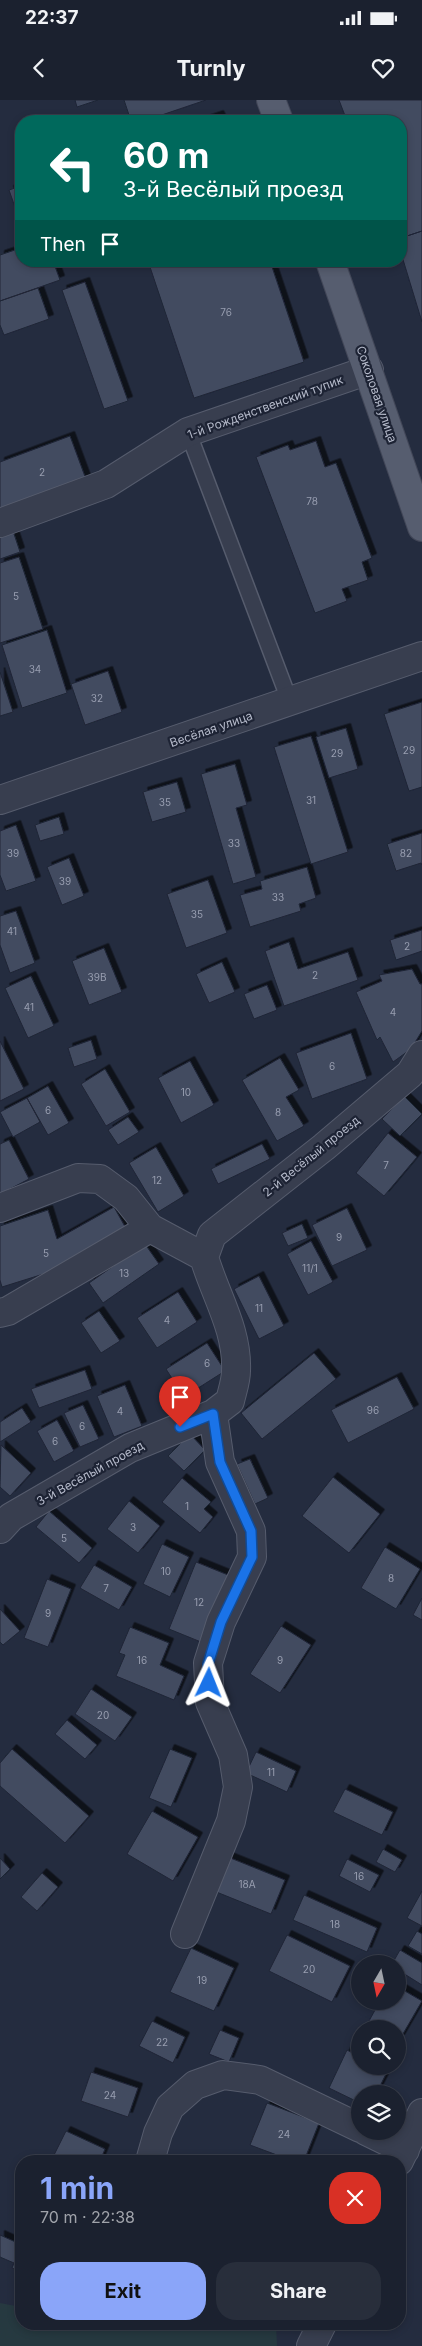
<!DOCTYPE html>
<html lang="en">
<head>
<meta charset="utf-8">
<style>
  :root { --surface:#1b212f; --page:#282e3b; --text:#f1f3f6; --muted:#a0a3aa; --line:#393e4b; --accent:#8aa5f9 }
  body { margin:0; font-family:Inter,sans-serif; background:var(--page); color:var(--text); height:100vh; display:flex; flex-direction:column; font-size:19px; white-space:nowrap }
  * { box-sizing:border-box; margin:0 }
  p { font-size:16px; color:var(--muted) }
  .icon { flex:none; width:28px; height:28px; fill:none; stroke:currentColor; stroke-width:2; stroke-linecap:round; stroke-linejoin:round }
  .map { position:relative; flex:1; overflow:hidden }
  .side { position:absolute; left:15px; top:2055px; width:391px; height:175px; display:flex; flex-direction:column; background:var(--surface); border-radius:20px; box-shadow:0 2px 8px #0003,0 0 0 1px var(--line) }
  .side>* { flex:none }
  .guide { position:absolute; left:15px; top:15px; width:392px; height:152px; border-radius:20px; box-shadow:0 2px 8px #0003,0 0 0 1px var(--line); background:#00695c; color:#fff; overflow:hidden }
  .needle { width:32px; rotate:189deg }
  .controls { position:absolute; left:351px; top:1855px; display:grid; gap:10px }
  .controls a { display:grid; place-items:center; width:55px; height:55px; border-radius:50%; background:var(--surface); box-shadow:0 2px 8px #0003,0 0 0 1px var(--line); font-size:25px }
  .pin { position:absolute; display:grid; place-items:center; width:42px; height:42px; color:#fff; margin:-51px -21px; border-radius:50% 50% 50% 0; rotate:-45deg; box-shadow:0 0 5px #0007 }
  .pin .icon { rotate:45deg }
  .me { position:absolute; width:55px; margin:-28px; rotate:2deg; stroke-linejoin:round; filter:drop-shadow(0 0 4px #0008) }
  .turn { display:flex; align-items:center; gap:18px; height:105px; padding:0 25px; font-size:22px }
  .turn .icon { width:65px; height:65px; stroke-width:2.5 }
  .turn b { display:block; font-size:35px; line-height:42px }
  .then { display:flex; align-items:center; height:48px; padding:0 25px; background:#0003; gap:10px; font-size:19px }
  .round { display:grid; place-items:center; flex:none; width:52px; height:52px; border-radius:20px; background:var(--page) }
  .head { display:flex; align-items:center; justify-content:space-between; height:85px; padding:0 25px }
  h1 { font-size:30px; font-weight:700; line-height:38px; color:var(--accent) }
  .cta { display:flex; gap:10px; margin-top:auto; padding:10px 25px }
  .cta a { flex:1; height:58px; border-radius:20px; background:var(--accent); color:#111; font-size:20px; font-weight:700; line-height:58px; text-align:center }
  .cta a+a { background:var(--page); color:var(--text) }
  .status { display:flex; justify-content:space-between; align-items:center; height:35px; padding:0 25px; background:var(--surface); direction:ltr }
  .status svg { height:14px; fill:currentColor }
  header { display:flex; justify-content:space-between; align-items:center; height:65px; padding:0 25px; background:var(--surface); font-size:22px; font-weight:700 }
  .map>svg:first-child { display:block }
  .green { fill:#263940 }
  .building { fill:#434b61; stroke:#1f2536; filter:url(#shadow) }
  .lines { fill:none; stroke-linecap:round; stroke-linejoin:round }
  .service-casing { stroke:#565c6d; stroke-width:18 }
  .minor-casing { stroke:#565c6d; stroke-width:30 }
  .primary-casing { stroke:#424758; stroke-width:30 }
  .service { stroke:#383e4f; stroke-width:15 }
  .minor { stroke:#383e4f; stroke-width:28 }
  .primary { stroke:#565d6f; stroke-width:28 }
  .route-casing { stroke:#114b97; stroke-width:12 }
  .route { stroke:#1a73e8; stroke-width:9 }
  .labels { text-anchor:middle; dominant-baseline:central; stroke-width:4.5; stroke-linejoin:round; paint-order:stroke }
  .number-label { font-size:10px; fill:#989eb0 }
  .street-label { font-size:12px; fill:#b5baca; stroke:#1d2334 }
</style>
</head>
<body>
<div class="status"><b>22:37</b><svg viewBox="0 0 49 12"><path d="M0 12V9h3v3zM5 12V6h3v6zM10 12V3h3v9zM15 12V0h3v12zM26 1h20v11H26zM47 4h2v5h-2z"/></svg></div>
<header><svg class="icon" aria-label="back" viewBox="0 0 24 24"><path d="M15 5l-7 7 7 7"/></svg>Turnly<svg class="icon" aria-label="heart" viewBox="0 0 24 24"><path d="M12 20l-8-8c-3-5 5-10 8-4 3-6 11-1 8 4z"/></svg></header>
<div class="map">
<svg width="422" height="2246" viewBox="0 0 422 2246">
  <defs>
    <filter id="shadow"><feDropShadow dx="4.5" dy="-4.5" stdDeviation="0" flood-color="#0009"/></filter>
  </defs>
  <rect width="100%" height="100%" fill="#242c3f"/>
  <path class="green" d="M0 2203 21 2207V2224H97L116 2228 118 2224H276L277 2246H0Z"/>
  <path class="building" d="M75 0H98L77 7Z
    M124 0H206L144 21H131Z
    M339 0H422V131L401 138V21H347Z
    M219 15 222 21H201Z
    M21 86V124L9 90Z
    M422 131V222L401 153V138Z
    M21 148V161H53L60 180 0 201V155Z
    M148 161H270L304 262 194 298Z
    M85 182 128 301 104 309 62 190Z
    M38 188 49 219 4 235 0 225V201Z
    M70 336 87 382 0 414V362Z
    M316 341 325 367 336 363 372 458 362 462 368 480 342 489 347 501 315 513 256 357 288 345 290 350Z
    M12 428 20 452 0 459V432Z
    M19 457 43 529 0 543V463Z
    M47 530 67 593 22 608 2 545Z
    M108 571 122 612 85 625 71 584Z
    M0 572 13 612 0 616Z
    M422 602V687L409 691 384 614Z
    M346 628 358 669 329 678 316 637Z
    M311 636 348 752 311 764 274 647Z
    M235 664 247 705 236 708 256 777 233 784 201 674Z
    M177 682 186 712 152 722 143 692Z
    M59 717 64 734 40 741 35 725Z
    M16 725 36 781 6 791 0 775V731Z
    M422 733V765L421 763 396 771 387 744Z
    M69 758 84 796 62 805 47 767Z
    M307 767 316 798 299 804 301 811 250 827 240 795 262 789 260 781Z
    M208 780 227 833 186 848 167 794Z
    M16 811 35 863 10 873 0 845V816Z
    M422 830V851L396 860 390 840Z
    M289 842 298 869 348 852 358 880 284 906 265 851Z
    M104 848 122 892 89 905 72 861Z
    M222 862 235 892 209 903 196 874Z
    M412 869 420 884H422V931L411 949 393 962 380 937 377 940 356 892 382 881 379 875Z
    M31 876 54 926 28 938 5 888Z
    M267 885 277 910 254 919 244 894Z
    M351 933 367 979 312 999 296 953Z
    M91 940 97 959 74 967 68 948Z
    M0 941 24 989 0 1001Z
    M280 958 299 990 286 997 304 1026 277 1041 242 980Z
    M190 961 214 1005 181 1023 158 978Z
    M105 969 130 1012 106 1026 81 984Z
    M48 986 69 1023 48 1035 27 998Z
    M404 996 422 1014 400 1036 382 1019Z
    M27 998 40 1022 13 1037 0 1012Z
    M128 1017 139 1032 118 1045 108 1030Z
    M388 1033 417 1057 384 1096 356 1073Z
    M9 1040 29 1079 0 1094V1044Z
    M262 1044 270 1059 218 1084 211 1069Z
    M156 1047 184 1096 158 1112 129 1063Z
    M114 1107 128 1132 66 1167 2 1187 0 1180V1126L48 1110 57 1139Z
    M347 1108 367 1150 332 1166 312 1125Z
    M302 1124 308 1138 288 1146 282 1133Z
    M311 1141 333 1182 308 1195 287 1154Z
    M145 1144 159 1164 103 1203 89 1183Z
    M259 1176 284 1226 259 1239 234 1189Z
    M178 1192 197 1222 157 1248 137 1218Z
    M99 1211 120 1241 101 1253 81 1223Z
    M207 1243 225 1271 184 1297 166 1269Z
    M314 1253 336 1279 262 1339 241 1313Z
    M85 1270 92 1289 39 1308 31 1289Z
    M397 1277 414 1309 348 1343 331 1310Z
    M125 1285 142 1326 114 1337 97 1296Z
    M83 1305 99 1339 80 1347 64 1313Z
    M22 1308 31 1322 0 1342V1322Z
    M57 1320 74 1351 54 1362 37 1331Z
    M190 1334 205 1350 184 1371 168 1356Z
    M1 1345 31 1373 10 1396 0 1387Z
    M250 1359 268 1398 255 1404 237 1364Z
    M333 1377 380 1414 349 1453 302 1416Z
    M182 1378 211 1402 204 1409 213 1417 200 1433 162 1402Z
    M129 1401 160 1426 138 1453 107 1429Z
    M49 1411 92 1448 79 1463 36 1427Z
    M162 1444 189 1457 170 1497 143 1484Z
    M385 1447 420 1469 396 1509 361 1488Z
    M196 1462 228 1475 201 1542 169 1529Z
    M94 1465 132 1487 119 1510 80 1488Z
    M47 1479 71 1489 48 1547 24 1538Z
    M422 1498V1520L413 1515Z
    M0 1509 20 1531 3 1545 0 1542Z
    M281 1526 311 1545 280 1593 250 1574Z
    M130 1527 169 1543 160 1565 184 1576 174 1600 116 1576 125 1555 119 1553Z
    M91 1589 132 1617 115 1641 75 1614Z
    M67 1620 97 1645 85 1659 55 1634Z
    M12 1649 89 1716 65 1743 0 1686V1663Z
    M170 1649 192 1658 171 1707 149 1698Z
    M256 1652 296 1671 287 1692 246 1673Z
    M345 1689 393 1712 382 1735 333 1712Z
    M152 1711 198 1737 173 1781 127 1754Z
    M383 1749 402 1760 395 1772 376 1762Z
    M223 1755 285 1780 271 1814 209 1789Z
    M0 1758 10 1769 0 1779Z
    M347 1759 379 1775 370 1792 339 1776Z
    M42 1773 58 1787 37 1811 21 1797Z
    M422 1791V1826L407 1818Z
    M304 1795 377 1828 367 1852 293 1820Z
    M417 1831 422 1834V1854L408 1846Z
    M287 1835 350 1866 332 1902 269 1871Z
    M191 1848 234 1868 214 1911 170 1892Z
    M400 1850 422 1863V1885L398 1870V1864H392Z
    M398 1887 422 1901 400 1939 398 1938V1929H382L369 1921 380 1901H398Z
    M152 1921 185 1937 173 1963 139 1946Z
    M220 1930 239 1938 229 1962 209 1954Z
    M347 1950 360 1957V1966H380L388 1970 376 1994H360V2003L329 1988Z
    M91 1972 138 1988 128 2017 81 2001Z
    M267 2003 319 2023 304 2061H293L250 2045Z
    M66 2031 105 2049 100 2061H51Z
    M0 2135 20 2144 21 2141V2172L12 2168 14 2163 0 2157Z"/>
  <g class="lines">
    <g class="service-casing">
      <path id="service" d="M188 332 290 602"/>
    </g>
    <g class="minor-casing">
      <path id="minor" d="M0 423 106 384 188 332 369 270
        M0 700 422 556
        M0 1108 78 1078 100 1079 126 1098 150 1128 204 1157
        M204 1157 212 1135 324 1047 410 974 422 955
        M0 1213 8 1211 150 1128
        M0 1429 11 1417 130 1348 213 1314 230 1301C232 1292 236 1281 236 1271 238 1230 215 1195 204 1157
        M185 1834 231 1721 238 1687 233 1655 210 1602 208 1563 221 1522 252 1457 251 1431 220 1362 213 1314
        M366 2031 405 2050
        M150 2061 158 2033 170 2007 195 1985 223 1975 260 1980 360 2028
        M399 2061 422 2013
        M311 2246 322 2224"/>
    </g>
    <g class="primary-casing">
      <path id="primary" d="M271 0 279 21
        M330 161 422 427"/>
    </g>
    <use href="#service" class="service"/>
    <use href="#minor" class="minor"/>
    <use href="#primary" class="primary"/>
  </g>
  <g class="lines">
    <g class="route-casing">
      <path id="route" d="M180 1327 213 1314 220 1362 251 1431 252 1457 221 1522 208 1564 209 1583"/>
    </g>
    <use href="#route" class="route"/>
  </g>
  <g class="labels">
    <g class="number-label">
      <text x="226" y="212">76</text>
      <text x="42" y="372">2</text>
      <text x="312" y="401">78</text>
      <text x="16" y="496">5</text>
      <text x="35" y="569">34</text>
      <text x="97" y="598">32</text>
      <text x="409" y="650">29</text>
      <text x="337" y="653">29</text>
      <text x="311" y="700">31</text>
      <text x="165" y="702">35</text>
      <text x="234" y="743">33</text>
      <text x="13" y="753">39</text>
      <text x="406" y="753">82</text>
      <text x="65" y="781">39</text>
      <text x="278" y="797">33</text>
      <text x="197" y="814">35</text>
      <text x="12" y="831">41</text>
      <text x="407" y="846">2</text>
      <text x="315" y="875">2</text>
      <text x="97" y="877">39В</text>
      <text x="29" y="907">41</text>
      <text x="393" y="912">4</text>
      <text x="332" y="966">6</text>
      <text x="186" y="992">10</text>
      <text x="48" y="1010">6</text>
      <text x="278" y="1012">8</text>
      <text x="386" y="1065">7</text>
      <text x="157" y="1080">12</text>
      <text x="339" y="1137">9</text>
      <text x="46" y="1153">5</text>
      <text x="310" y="1168">11/1</text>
      <text x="124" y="1173">13</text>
      <text x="259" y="1208">11</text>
      <text x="167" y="1220">4</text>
      <text x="207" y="1263">6</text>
      <text x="373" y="1310">96</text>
      <text x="120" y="1311">4</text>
      <text x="82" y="1326">6</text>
      <text x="55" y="1341">6</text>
      <text x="187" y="1406">1</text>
      <text x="133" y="1427">3</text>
      <text x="64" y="1438">5</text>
      <text x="166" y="1471">10</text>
      <text x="391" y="1478">8</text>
      <text x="106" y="1488">7</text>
      <text x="199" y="1502">12</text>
      <text x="48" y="1513">9</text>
      <text x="142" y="1560">16</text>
      <text x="280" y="1560">9</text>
      <text x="103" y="1615">20</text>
      <text x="271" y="1672">11</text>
      <text x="359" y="1776">16</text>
      <text x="247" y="1784">18А</text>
      <text x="335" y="1824">18</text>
      <text x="309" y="1869">20</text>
      <text x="202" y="1880">19</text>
      <text x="162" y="1942">22</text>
      <text x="110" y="1995">24</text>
      <text x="284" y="2034">24</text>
    </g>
    <g class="street-label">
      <text transform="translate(377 294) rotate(71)">Соколовая улица</text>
      <text transform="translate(265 307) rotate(-20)">1-й Рожденственский тупик</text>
      <text transform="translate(211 629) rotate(-19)">Весёлая улица</text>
      <text transform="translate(311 1056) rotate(-39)">2-й Весёлый проезд</text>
      <text transform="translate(90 1373) rotate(-29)">3-й Весёлый проезд</text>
    </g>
  </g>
</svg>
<div class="controls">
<a><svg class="needle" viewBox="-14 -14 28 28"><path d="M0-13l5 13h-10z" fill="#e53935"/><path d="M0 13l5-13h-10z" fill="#a0a3aa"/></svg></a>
<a><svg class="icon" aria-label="search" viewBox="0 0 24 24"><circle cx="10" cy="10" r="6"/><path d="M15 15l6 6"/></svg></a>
<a><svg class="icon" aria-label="layers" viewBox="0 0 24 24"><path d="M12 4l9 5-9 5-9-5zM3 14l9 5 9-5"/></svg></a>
</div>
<div class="pin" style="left:180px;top:1327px;background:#d93025"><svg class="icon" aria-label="arrive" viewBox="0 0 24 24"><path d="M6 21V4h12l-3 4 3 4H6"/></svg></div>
<svg class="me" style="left:209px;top:1583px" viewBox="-20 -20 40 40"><path d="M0-17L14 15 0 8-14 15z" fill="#1a73e8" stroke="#fff" stroke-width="4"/></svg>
<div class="guide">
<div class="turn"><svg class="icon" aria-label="left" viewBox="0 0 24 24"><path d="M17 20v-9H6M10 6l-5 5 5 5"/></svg><div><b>60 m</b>3-й Весёлый проезд</div></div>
<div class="then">Then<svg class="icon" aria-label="arrive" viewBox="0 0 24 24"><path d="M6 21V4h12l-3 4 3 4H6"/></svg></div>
</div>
<section class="side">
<div class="head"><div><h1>1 min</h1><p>70 m · 22:38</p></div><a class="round" style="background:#d93025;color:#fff"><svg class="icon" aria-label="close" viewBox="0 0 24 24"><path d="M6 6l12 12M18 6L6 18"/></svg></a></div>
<div class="cta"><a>Exit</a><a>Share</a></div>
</section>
</div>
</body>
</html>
